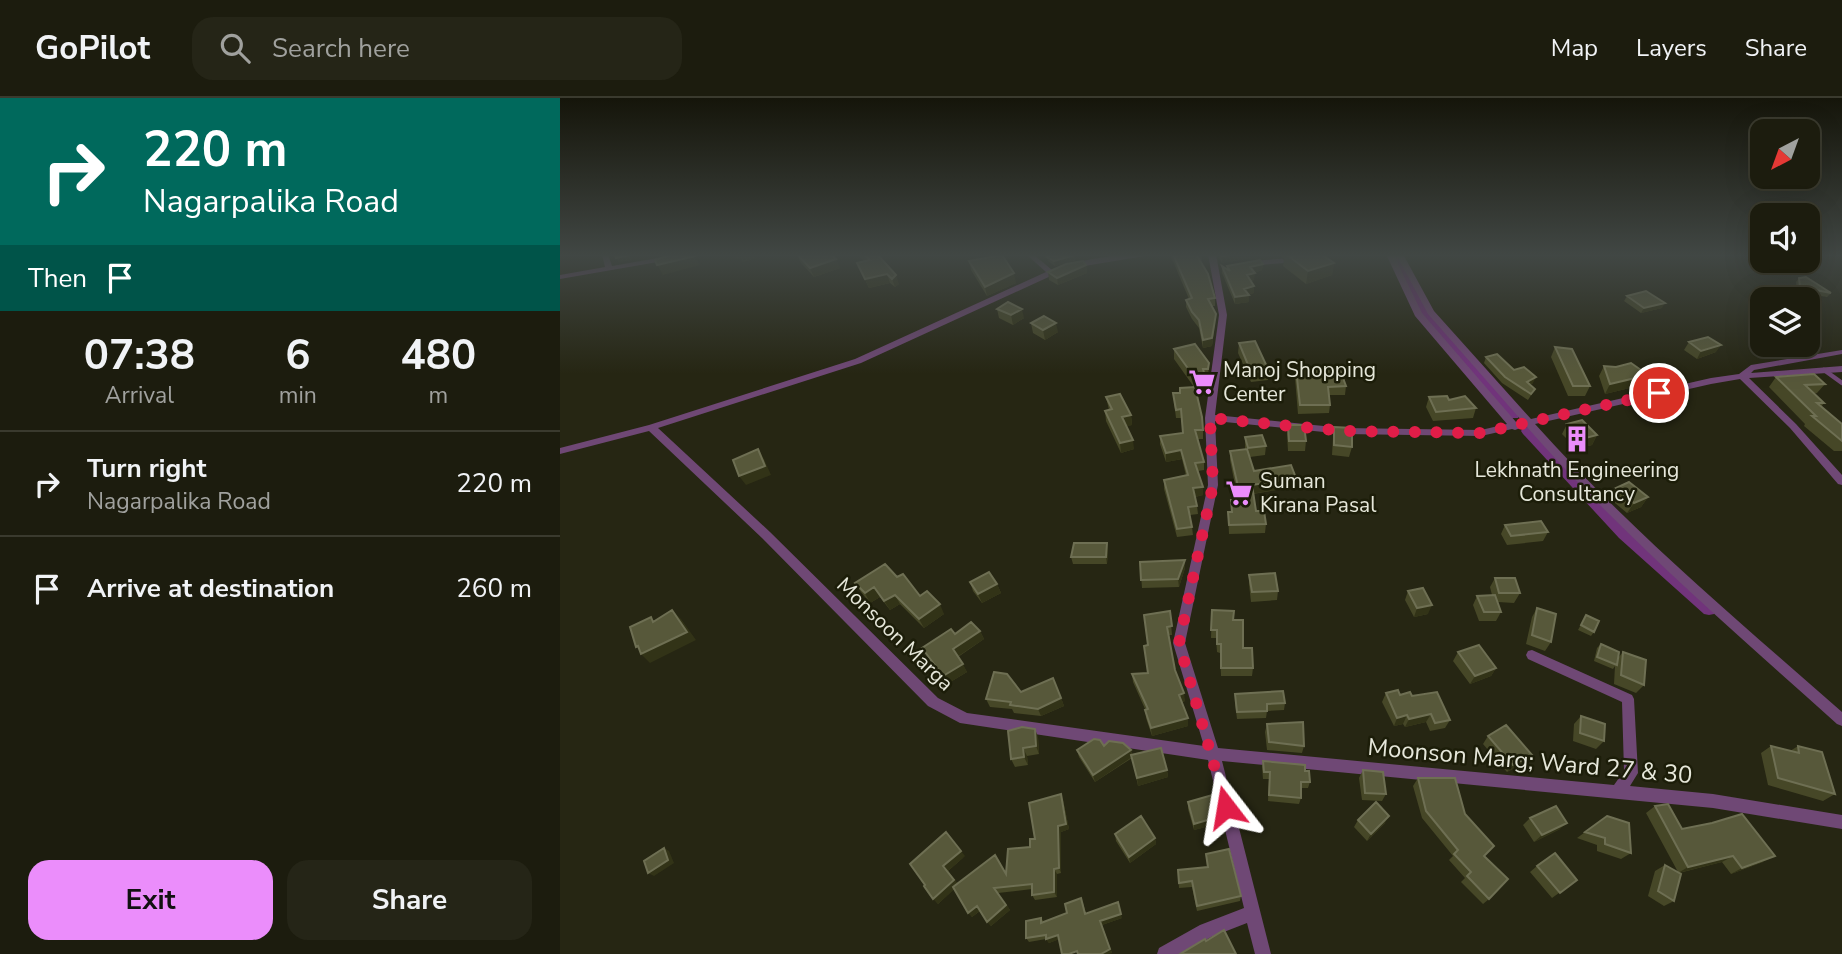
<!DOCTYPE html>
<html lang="en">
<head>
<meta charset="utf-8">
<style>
  :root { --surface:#1c1c0e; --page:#252517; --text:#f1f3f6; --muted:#a0a19e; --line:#3a3a2e; --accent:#eb8dfb }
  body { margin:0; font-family:"Nunito Sans",sans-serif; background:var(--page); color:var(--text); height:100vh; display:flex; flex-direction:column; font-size:26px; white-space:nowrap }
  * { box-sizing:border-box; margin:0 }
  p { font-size:23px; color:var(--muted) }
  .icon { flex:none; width:38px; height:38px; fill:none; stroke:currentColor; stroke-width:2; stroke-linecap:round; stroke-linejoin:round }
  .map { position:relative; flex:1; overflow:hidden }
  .panel { display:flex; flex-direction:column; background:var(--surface); width:560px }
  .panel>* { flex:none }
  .hud { background:#00695c; color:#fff; overflow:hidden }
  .needle { width:46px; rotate:221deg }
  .tools { position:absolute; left:1190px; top:21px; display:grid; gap:14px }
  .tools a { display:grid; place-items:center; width:70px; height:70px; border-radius:14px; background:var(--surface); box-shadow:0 7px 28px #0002,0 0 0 2px var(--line); font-size:35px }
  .pin { position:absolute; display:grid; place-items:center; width:60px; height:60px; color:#fff; margin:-30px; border:4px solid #fff; border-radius:50%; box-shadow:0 2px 7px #0007 }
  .me { position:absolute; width:77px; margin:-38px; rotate:346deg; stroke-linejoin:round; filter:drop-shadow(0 0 5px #0008) }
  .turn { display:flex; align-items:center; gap:24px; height:147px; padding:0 28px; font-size:32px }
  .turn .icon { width:91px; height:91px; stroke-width:2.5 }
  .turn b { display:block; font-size:49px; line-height:60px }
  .then { display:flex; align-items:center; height:66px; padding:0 28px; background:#0003; gap:14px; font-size:26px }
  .eta { display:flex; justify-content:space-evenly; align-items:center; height:119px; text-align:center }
  .eta b { font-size:42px; font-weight:700; line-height:49px }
  .action { display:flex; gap:14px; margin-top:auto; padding:14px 28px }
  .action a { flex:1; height:80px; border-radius:21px; background:var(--accent); color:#111; font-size:28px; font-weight:700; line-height:80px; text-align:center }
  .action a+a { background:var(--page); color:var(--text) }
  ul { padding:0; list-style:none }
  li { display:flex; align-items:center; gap:21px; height:105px; padding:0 28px; border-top:2px solid var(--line) }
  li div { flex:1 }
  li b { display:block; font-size:26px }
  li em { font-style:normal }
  header { display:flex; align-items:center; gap:42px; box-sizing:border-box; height:98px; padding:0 35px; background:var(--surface); border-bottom:2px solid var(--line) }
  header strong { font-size:33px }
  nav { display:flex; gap:38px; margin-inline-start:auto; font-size:24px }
  .search { width:490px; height:63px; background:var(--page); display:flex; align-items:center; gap:18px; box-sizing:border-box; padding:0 24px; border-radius:21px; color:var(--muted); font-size:26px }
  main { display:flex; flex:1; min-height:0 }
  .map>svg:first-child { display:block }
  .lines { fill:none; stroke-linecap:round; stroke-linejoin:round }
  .canal { fill:#71347b; fill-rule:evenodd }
  .lane { stroke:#6f4875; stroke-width:4.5 }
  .street { fill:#6f4875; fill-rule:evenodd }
  .wall { fill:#464727 }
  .shaded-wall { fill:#323317 }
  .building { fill:#57583a; stroke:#6e6f53; stroke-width:2 }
  .route { stroke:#e11d48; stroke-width:12; stroke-dasharray:0 21.6 }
  .labels { text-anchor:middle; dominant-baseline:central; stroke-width:5; stroke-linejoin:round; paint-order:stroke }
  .poi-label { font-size:21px; fill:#e6e7da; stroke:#1c1d09; text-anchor:start }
  .street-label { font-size:21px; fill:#e6e7da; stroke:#1c1d09 }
  .near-street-label { font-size:24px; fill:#e6e7da; stroke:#1c1d09 }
</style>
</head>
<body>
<header>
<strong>GoPilot</strong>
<div class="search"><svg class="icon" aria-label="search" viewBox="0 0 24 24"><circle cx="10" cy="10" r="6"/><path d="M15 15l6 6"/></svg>Search here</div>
<nav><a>Map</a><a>Layers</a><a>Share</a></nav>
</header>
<main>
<section class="panel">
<div class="hud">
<div class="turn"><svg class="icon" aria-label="right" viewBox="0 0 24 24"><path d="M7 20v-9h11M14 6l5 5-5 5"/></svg><div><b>220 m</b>Nagarpalika Road</div></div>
<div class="then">Then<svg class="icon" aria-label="arrive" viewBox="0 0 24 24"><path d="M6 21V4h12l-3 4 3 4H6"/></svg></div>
</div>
<div class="eta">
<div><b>07:38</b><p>Arrival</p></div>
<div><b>6</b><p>min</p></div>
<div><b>480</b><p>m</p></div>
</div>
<ul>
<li><svg class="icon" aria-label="right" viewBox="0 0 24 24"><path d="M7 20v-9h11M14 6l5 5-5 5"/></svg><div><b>Turn right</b><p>Nagarpalika Road</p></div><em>220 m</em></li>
<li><svg class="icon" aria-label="arrive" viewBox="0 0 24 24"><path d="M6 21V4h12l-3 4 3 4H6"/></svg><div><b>Arrive at destination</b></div><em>260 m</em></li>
</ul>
<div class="action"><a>Exit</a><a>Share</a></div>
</section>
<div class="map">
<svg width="1282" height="856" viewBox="0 0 1282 856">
  <rect width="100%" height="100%" fill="#262613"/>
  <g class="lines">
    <path class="canal" d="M831 156H841L872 217 958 314 960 317 958 320H950L863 220Z
      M967 329 971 330 1069 432 1154 506 1157 511 1154 516 1149 517 1144 516 1059 440 963 336 961 333 963 330Z"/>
    <path class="lane" d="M694 165 722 163
      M1264 272 1282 285"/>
    <path class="street" d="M42 156H48L52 168 121 156H136L132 158 0 181V177L45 169Z
      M466 156H473L492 172C513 162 565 155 589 156L585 158 506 171 301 265 98 330 210 434 378 600 407 615 644 648 613 545 648 387 645 320 659 217 648 156H656L667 217 655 317 783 330 921 332 947 326 855 218 826 156H833L862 215 956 324 962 323 868 216 836 156H843L874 213 971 321 1151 280 1179 276 1191 267 1282 252V256L1194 272 1191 275 1282 268V274L1189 280 1236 326 1282 377V387L1278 386 1230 330 1180 281 1151 286 975 326C1069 431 1176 521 1282 614V628L1277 626C1170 530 1061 436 966 328L955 332 952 331 921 338 783 336 655 323 658 387 625 545 658 650 1054 687 1064 673 1062 604 968 561 966 557 968 553 972 552 1072 597 1074 601 1078 675 1070 688 1153 696 1282 717V731L1153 710 662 663 711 856H695L687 825 651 839 621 856H597L599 850 640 827 684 810 648 662 400 625 368 608 202 440 89 333 0 356V350L89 327 295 261 486 174Z"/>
  </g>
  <path class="wall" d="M236 156H271L280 170 254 179 241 165Z
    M299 156H317L339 186 335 189 330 185 309 190 297 165 305 163 300 160Z
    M610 156H642V162H640L655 200V208H652L655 224 652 248 643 250 639 230 632 221 626 209V202L629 201Z
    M657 156H692L691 160 662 165Z
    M719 156H761L774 165 772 177 746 186 723 168 724 160 719 158Z
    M487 159 516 162 495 168 488 163Z
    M409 163 456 185 427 198 411 172Z
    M703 166 702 172 694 175V182L691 183 694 195 689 196V204L675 206 662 175V168L667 171V168Z
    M526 167 527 175 498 187 489 182 488 174Z
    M1239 180 1271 195 1267 199 1237 194 1236 184Z
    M1067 198 1102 210 1081 215 1064 203Z
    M437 211 464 220 453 227 439 220Z
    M471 225 498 234 485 242 473 235Z
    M1129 244 1156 254 1137 261 1124 252Z
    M679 245 709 273 708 282 691 284 678 255Z
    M995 249 1030 288 1025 298H1008L991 259Z
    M614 251 649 265 648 281H646V291L637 293 636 291 643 332V341H638L644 364V372L638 373 643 397 635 399 637 408 638 416 630 417 632 429 633 437 617 439 604 391V382L626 378 622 361 606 364 600 346V338L623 335 621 320H616L613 295H620V290L634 289 614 261Z
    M926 259 954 272 973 285 970 287 975 291 968 302 942 285 924 265Z
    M1044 268 1088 277 1082 287 1045 296 1039 278Z
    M736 271 786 288 785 297H769L770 307 769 315 738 316 735 280Z
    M1216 279 1265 286 1257 295 1254 296 1264 305 1261 309 1282 326V353H1274L1244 328 1245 326 1209 289Z
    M546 299 571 317 572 327 566 328 574 351 561 355 546 323 545 313 549 312Z
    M869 299 889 302 916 310 913 320 873 323 866 309Z
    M1007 326 1037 337 1032 347 1017 351 1002 336Z
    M728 327 746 343 745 353H728L727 336Z
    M774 329 792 349 789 359 772 357 773 339Z
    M685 339 706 348 705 357 690 359 694 373 734 389 693 396 696 413 706 426 705 435 669 436 668 414H671V402H678L670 362V353L685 351Z
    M1056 390 1088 399 1081 409 1067 415 1049 400Z
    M945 427 988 434 983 443 947 447 941 436Z
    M548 453 547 466H513L511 459Z
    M580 464 625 470 619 489 582 490Z
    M689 477 718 493 717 502 691 504 689 486Z
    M337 479 360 498 384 516 364 530 340 506 330 512 320 499 310 505 301 494 295 485Z
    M935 480 960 495 954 505 938 504 941 514 936 523H919L913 507 917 498 932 497 930 489Z
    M410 484 437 486 441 495 422 505 413 493Z
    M848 493 868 516 854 519 845 502Z
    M977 510 991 544 985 553 966 546 972 519Z
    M652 512 673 522 683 550 693 570 692 578H661L660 555 657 554 656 540H651Z
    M610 513 612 537H609L615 572 625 603 622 604 628 628 592 638 586 620 585 611 573 584 572 576 588 575V548Z
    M1026 517 1034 534 1031 538 1018 532Z
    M420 533 424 541 398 559 407 574 387 586 362 550 395 536Z
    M1041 546 1058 560 1063 554 1084 587 1076 595 1054 586 1055 568 1053 571 1034 563 1037 550Z
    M898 554 936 570 931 578 910 586 893 563Z
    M461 594 501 600 504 608 481 618 454 615 452 611 430 609 426 601Z
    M826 595 852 598 890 622 885 630 870 633 866 624 845 629 843 626 834 628 822 604Z
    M675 596 725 605 724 612 707 613 706 620 677 621 675 604Z
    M1021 618 1044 643 1036 651 1013 643 1014 626Z
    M707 626 744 648 742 655 707 652 705 634Z
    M448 633 478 639 479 656 467 658 468 667 455 669 451 661Z
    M928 638 972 657 966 664 947 674 923 646Z
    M544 648 571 652 572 657 607 672 608 679 578 688 572 660 535 684 519 659 517 652Z
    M1211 648 1230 653 1238 648 1275 696 1263 703 1208 687 1201 655Z
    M703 663 745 673 750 684 748 690H741V700L739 706 708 703 709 681H703L702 669Z
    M803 672 826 696 822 703 802 702 799 680Z
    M858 680 905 716 925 758 929 801 923 806 901 784 905 780 889 762 893 758 862 720 853 688Z
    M503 702 509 731 501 734V775L497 776V799L475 802 472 797V791L438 795 450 812 431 828 420 813 412 819 394 791 378 806 364 788 405 758 388 773 397 785 446 775 470 749 475 741Z
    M628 704 661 718V725L634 732 628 711Z
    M1095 708 1122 731 1203 764 1171 776 1162 764 1119 775 1114 803 1104 808 1088 798 1095 773 1105 767 1118 774 1086 715Z
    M1047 718 1071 755 1061 761 1037 753V747L1017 740Z
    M970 720 1000 731 974 744 963 727Z
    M798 722 825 725 807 743 794 729Z
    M555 736 595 740 596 746 570 765 556 743Z
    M646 756 681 798 680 803 637 813 632 789 619 790 618 772 647 769Z
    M977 768 1017 782 992 800 970 774Z
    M523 805 526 815 562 820 542 827 552 855 499 841 489 845 486 841 469 844 466 840 481 820 484 824 507 815Z"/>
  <path class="shaded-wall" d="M71 156 73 162 59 164 56 160Z
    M171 156H178L181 161 175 162Z
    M184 156H192L195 161 183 164 179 157Z
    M678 156H692L691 160 662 165V158Z
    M515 157 516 162 495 168 494 163Z
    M135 158 140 167 103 177 97 167Z
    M276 161 280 170 254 179 250 170Z
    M774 165 772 177 746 186 748 173Z
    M703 166 702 172 690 176V169Z
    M526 167 527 175 498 187 497 180Z
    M454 175 456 185 427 198 425 189Z
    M695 175 694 182 687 183V177Z
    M327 176 330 185 309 190 305 181Z
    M336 177 339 186 335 189 332 181Z
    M694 188V195L684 197V191Z
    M689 197V204L675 206V199Z
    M1105 205 1102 210 1081 215 1084 210Z
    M462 211 464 220 453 227 451 217Z
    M656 216 652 248 643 250V242Z
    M496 225 498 234 485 242 483 232Z
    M1161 247 1156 254 1137 261 1141 253Z
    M1088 277 1082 287 1045 296 1050 286Z
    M976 279 973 285 964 290 967 284Z
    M571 317 572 327 563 329 562 319Z
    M1037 337 1032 347 1017 351 1022 341Z
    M573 342 574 351 561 355 560 345Z
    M198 351 204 361 211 377 186 387 179 378Z
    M621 352 622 361 606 364V355Z
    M736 380 734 389 691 396 692 387Z
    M643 389V397L634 399 633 390Z
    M1088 399 1081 409 1067 415 1074 405Z
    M547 445 548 453 547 466 546 459Z
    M625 462V470L619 489 618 481Z
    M437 486 441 495 422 505 418 496Z
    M314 489 320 499 310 505 305 495Z
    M335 497 340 506 330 512 324 503Z
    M380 506 384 516 364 530 359 521Z
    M872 507 868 516 854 519 857 510Z
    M112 512 121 521 136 542 90 565 81 556 83 555 76 549Z
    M420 533 424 541 397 559 393 551Z
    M403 566 407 574 387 586 383 578Z
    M936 570 931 578 910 586 915 578Z
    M624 595 625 603 619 605V597Z
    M501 600 504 608 481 618 478 611Z
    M871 616 866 624 845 629 849 621Z
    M847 617 843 626 834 628 837 620Z
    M628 620V628L592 638 591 630Z
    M475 631 478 639 479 656 476 648Z
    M463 650 467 658 468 667 464 659Z
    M571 652 572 659 535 684 533 677Z
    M972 657 966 664 947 674 953 667Z
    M607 672 608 679 578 688 577 680Z
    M501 696 503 702 509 731 501 734V775L499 770 498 728Z
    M661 718V725L634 732V726Z
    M829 718 825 725 807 743 811 736Z
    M1007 725 1000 731 974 744 982 737Z
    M386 734 405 758 388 773 399 787 378 806 373 801 383 768Z
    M595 740 596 746 570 765 569 759Z
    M104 750 109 753 114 765 94 778 88 775Z
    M1173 758 1162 764 1118 775 1128 769Z
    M1215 758 1203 764 1171 776 1182 770Z
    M494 771 497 776V799L494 794Z
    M438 795 450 812 431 828 427 824Z
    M558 804 562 820 542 827 552 855 549 856H541L540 823Z
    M417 808 421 812 412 819 408 815Z
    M498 837 500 841 489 845 486 841Z"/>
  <path class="building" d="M55 156H70V157L56 160Z
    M114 156H134L135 158 97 167 95 162Z
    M237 156H271L276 161 250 170Z
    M303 156H317L336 177 332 181 327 176 305 181 297 165 310 162Z
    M494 156H514L515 157 494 163 487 159Z
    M613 156H636L648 176 655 200 648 201 656 216 652 240 643 242 639 222 632 214 626 202 632 200Z
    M661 156H678L662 158Z
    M726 156H761L774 165 748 173Z
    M442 157 454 175 425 189 409 163Z
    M700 162 703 166 690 169 695 175 687 177 694 188 684 191 689 197 675 199 662 168 670 173 667 168Z
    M523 163 526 167 497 180 488 174 506 166Z
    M1246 179 1271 195 1240 189 1239 180Z
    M1086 193 1105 205 1084 210 1067 198Z
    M448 204 462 211 451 217 437 211Z
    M484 218 496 225 483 232 471 225Z
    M1148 239 1161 247 1141 253 1129 244Z
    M695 243 709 273 691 274 679 245Z
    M635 246 649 265 648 271H643L646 282 637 283 614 251Z
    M995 249 1012 251 1030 288H1013Z
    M937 256 954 272 964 269 976 279 967 284 975 291 971 296 945 279 926 259Z
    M1071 265 1088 277 1050 286 1044 268 1056 269Z
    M779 269 786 288 768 289 770 307H740L736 271Z
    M1254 276 1265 286 1245 287 1264 305H1257L1282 326V343L1252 318H1256L1216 279Z
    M635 289 642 319 643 332H635L644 364 635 365 643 389 633 390 637 408 628 409 632 429 617 431 604 382 628 377 621 352 606 355 600 338 623 335 621 311 616 312 613 295H620V290Z
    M560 296 571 317 562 319 573 342 560 345 545 313 552 311 546 299Z
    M887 298 889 302 905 298 916 310 876 314 869 299Z
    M1022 322 1037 337 1022 341 1007 326Z
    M728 327H744L746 343H729Z
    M774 329 792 330V349L774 347Z
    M702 337 706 348 688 350 685 339Z
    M198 351 205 368 179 378 173 362Z
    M687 351 694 373 731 367 736 380 692 387 696 413H704L706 426 669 427 668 414H672L671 402H681L670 353Z
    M1069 384 1088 399 1074 405 1056 390Z
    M981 423 988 434 951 438 945 427Z
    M514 445H547L546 459H511Z
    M625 462 618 481 581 482 580 464Z
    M325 466 337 479 343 476 360 498 367 493 380 506 359 521 335 497 324 503 314 489 305 495 295 485Z
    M429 474 437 486 418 496 410 484Z
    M715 475 718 493 692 494 689 477Z
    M935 480H955L960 495H939Z
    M863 490 872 507 857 510 848 493Z
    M935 497 941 514H924L917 498Z
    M977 510 996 516 991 544 972 537Z
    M112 512 127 534 81 556 78 548 76 549 70 529 91 519 93 524Z
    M652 512 674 513 673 522H683V550H692L693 570H661V546H657V532H651Z
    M610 513 612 528 607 529 615 572 624 595 619 597 628 620 591 630 585 612 588 611 572 576 588 575 584 548 588 547 584 517Z
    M1026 517 1039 523 1034 534 1021 527Z
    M411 524 420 533 393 551 403 566 383 578 362 550 391 531 395 536Z
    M1041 546 1059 554 1057 567 1037 559Z
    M919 547 936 570 915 578 898 554Z
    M1063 554 1086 562 1084 587 1061 577Z
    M434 574 447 576 461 594 493 580 501 600 478 611 450 607 451 604 426 601Z
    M838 592 840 597 850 594 852 598 877 594 890 622 875 625 871 616 849 621 847 617 837 620 826 595Z
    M723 593 725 605 707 606V613L677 614 675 596Z
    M1021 618 1045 626 1044 643 1020 635Z
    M743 624 744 648 709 644 707 626Z
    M946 627 972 657 953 667 928 638Z
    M462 629 475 631 476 648 463 650 464 659 451 661 448 633Z
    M534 641 540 642 544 648 549 643 563 645 571 652 533 677 517 652Z
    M1211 648 1239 655 1238 648 1262 654 1275 696 1218 680Z
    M601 650 607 672 577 680 571 657Z
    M703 663 745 667V673H749L750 684H741V700L709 697 710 674H704Z
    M803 672 823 674 826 696 805 695Z
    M858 680H895L905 716 934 748 924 758 948 781 929 801 907 778 911 774 894 756 898 752 866 713Z
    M501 696 506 726 498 728 499 770 494 771V794L472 797V786L434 790 446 807 427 824 417 808 408 815 393 789 435 757 446 776 448 751 470 749V741H475L469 705Z
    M656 696 661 718 634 726 628 704Z
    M816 704 829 718 811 736 798 722Z
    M1108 706 1122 731 1152 725 1182 716 1215 758 1182 770 1173 758 1128 769 1095 708Z
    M996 708 1007 725 982 737 970 720Z
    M581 718 595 740 569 759 555 736Z
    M1047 718 1069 725 1071 755 1045 746V740L1025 734Z
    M386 734 401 753 383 768 394 782 373 801 364 788 365 787 350 766Z
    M104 750 108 762 88 775 84 763Z
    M669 751 681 798 637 808 632 783 619 785 618 772 648 769 646 756Z
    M995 755 1017 782 1000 795 977 768Z
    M1105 767 1121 776 1114 803 1098 793Z
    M521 800 525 816 558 804 561 816 540 823 550 851 541 856H518L517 853 509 856H502L498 837 486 841V837L466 840V823L481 820V825L507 815 505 806Z
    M664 832 676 856H620L645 841 646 843Z"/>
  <linearGradient id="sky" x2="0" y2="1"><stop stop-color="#15150a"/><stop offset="0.57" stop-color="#414744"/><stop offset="1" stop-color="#414744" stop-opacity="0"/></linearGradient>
  <rect width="1282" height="276" fill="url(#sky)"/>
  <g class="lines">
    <path class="route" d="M666 709 619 545 653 387 650 320 783 333 921 335 1099 295"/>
  </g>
  <defs>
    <g id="supermarket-bare" transform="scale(2.1)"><path d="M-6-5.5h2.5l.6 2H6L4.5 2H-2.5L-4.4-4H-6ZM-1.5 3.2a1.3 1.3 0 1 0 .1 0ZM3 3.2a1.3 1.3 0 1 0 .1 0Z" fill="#eb8dfb" stroke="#1c1d09" stroke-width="2.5" paint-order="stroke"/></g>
    <g id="building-bare" transform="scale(2.1)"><path d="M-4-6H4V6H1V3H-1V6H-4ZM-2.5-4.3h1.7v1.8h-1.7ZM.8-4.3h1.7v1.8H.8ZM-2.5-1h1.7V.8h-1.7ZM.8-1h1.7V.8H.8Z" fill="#eb8dfb" stroke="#1c1d09" stroke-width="2.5" paint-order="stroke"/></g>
  </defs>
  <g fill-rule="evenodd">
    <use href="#supermarket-bare" x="642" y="284"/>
    <use href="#building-bare" x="1017" y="341"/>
    <use href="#supermarket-bare" x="679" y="395"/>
  </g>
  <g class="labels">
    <g class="poi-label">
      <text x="663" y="272">Manoj Shopping<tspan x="663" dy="24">Center</tspan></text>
      <text x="1017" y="372" text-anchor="middle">Lekhnath Engineering<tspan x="1017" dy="24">Consultancy</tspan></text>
      <text x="700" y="383">Suman<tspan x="700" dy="24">Kirana Pasal</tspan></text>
    </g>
    <g class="street-label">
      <text transform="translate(335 536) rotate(44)">Monsoon Marga</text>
    </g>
    <g class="near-street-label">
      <text transform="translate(970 663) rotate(5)">Moonson Marg; Ward 27 &amp; 30</text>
    </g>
  </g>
</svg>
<div class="tools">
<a><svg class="needle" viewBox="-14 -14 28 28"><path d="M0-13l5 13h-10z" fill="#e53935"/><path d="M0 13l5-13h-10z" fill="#a0a19e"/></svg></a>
<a><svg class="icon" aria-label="sound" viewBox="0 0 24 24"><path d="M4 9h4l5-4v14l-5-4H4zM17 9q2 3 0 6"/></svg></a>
<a><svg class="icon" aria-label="layers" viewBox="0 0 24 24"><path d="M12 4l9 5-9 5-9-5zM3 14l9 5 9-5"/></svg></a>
</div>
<div class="pin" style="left:1099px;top:295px;background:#d93025"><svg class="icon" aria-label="arrive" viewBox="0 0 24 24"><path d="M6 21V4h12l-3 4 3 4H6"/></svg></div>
<svg class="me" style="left:666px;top:709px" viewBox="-20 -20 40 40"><path d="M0-17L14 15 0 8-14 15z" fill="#e11d48" stroke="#fff" stroke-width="4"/></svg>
</div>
</main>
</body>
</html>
